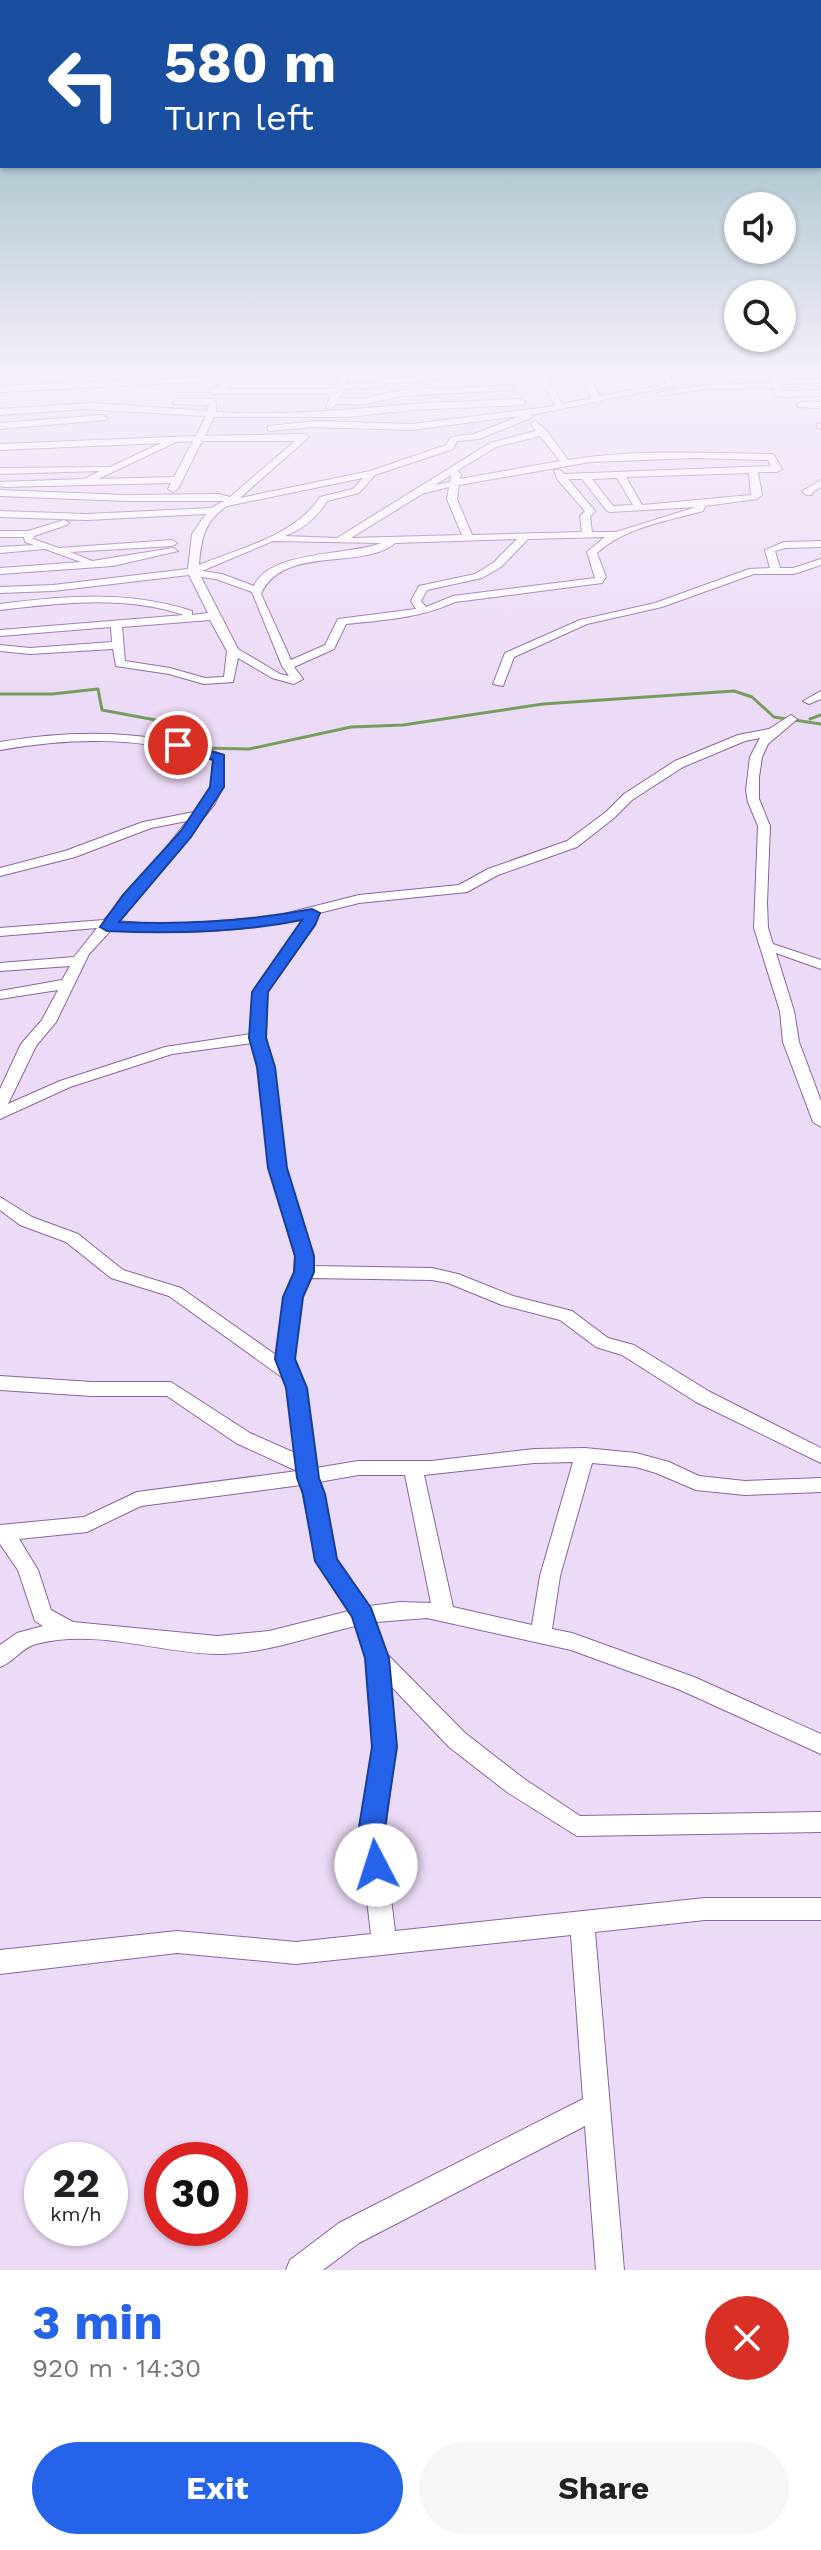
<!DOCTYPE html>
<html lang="en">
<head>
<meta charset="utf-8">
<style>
  :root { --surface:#fff; --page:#f6f6f6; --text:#202124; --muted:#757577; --accent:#2563eb }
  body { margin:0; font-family:"Work Sans",sans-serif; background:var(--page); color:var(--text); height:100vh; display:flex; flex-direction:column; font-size:30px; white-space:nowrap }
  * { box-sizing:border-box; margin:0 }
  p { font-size:26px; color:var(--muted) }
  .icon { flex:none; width:44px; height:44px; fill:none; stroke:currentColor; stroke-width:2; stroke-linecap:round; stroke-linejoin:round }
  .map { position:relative; height:2270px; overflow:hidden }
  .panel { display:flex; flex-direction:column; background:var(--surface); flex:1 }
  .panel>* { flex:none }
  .guide { position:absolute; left:0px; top:0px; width:822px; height:168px; box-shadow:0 2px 6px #0004; background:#1a4fa0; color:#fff; overflow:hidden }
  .controls { position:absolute; left:724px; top:192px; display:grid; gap:16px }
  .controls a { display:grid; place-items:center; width:72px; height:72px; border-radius:50%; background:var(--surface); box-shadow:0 2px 6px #0004; font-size:40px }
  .speed { position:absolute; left:24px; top:2142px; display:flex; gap:16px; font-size:40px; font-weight:700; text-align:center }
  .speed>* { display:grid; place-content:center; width:104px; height:104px; border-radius:50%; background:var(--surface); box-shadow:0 2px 6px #0004; line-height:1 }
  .speed small { font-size:20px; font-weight:400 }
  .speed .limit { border:12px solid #d22; background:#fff; color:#111 }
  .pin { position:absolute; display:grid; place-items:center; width:68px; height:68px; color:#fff; margin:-34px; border:4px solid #fff; border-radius:50%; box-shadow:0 2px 8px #0007 }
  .me { position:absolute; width:88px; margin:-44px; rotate:355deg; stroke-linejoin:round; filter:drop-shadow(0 0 6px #0008) }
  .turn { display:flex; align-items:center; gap:28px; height:168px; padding:0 32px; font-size:36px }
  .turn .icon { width:104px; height:104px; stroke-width:2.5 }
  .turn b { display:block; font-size:56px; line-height:68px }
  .round { display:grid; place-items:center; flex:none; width:84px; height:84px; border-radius:42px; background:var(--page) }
  .summary { display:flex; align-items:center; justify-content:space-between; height:136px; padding:0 32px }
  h1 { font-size:48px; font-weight:700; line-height:60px; color:var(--accent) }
  .cta { display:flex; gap:16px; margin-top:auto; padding:16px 32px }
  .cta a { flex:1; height:92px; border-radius:48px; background:var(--accent); color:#fff; font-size:32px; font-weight:700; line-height:92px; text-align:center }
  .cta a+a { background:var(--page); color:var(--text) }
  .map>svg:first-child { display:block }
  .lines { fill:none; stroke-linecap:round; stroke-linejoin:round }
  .stream { stroke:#779d5c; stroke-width:3 }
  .minor-casing { stroke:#8b64a1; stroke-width:2 }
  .minor { fill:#fff; fill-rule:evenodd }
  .route { fill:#2563eb; stroke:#184099; stroke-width:2 }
</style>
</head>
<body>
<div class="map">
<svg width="821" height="2270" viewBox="0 0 821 2270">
  <rect width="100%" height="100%" fill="#ecdbf6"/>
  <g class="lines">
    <path class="stream" d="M0 694H52L98 689 102 710 193 727 189 748
      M810 719 821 715
      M198 748 249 749 351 727 403 725 543 704 734 691 752 697 774 717 821 724"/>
    <g class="minor-casing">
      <path id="minor" d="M243 372H254L224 389H334L343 372H351L345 384 379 383 382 379 414 377 408 372 421 374 460 372 457 376 427 378 449 384 446 388 511 386 515 388 511 390 402 396 366 404H336L330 410 326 407 332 394H212L208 391ZM421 382 446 388 402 390 366 398H338L344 392 343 389 383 387 386 383Z
        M537 372H545L562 404 592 398 579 372H587L600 396 666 384 659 372H667L675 386 602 400 598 404 595 402 531 415V418L479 439 457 441 453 449 375 475 359 493 327 501C317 518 303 529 285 536L337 538 490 443 536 431 531 424 535 421 546 430 568 460C634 449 704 453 771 454L774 455 782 469 777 472H758L762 495 757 499 705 506 703 511C668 521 625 527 597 553L606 577 602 583 455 602C420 618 384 620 346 624L334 649 294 667 303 679 294 684 272 678 238 658 233 682 204 684 169 674 116 666 113 649 30 654 0 651V645L30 648 112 642 111 627 0 636V630L184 615C124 595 62 603 0 610V604C65 596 128 590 192 611V615L208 613 189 575 53 591 0 593V587L53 585 188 569 192 534 206 514 87 520 0 517V511L87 514 211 508 224 501H125L0 496V490L125 495 219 494 230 497 295 441H202L178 489 173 492 168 489 171 483 3 487 0 486V482L84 479 100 471 0 474V468L110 467 161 443 0 450V444L196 436 206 416 84 409 0 415V409L94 403 207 411 209 405 174 404 173 402 177 399H212L216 402V412C282 416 346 410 412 404 448 402 485 401 522 399L526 402 522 405 412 410 347 417H214L205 436 305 434 309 437 240 498 370 471 446 445 451 437 474 434 520 416 412 430 311 427 271 431 268 430V426L317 421 412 424 555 406ZM540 436 560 461 460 479 461 474 457 471 496 447ZM193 441 174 477 98 479 176 442ZM695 458 768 460 771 466 564 474 560 470H554L557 479 585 511 580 516 582 532 472 535 457 499 459 485 590 462ZM749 473 751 495 642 505 626 477ZM451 475 450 482 435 485ZM363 478 353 489 320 497C295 536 240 548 199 565 201 540 204 521 227 506ZM617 478 633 505 613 506 592 479ZM568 479H582L607 511 610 512 696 507 616 532H592L590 517 595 511ZM449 487 447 499 462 535 351 538 422 494ZM605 537 587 552 595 578 453 596 426 607 421 601 427 590 482 578 501 567 528 539ZM517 539 493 563 475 574 419 586 411 601 416 609 338 619 325 645 291 660 261 594C283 544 363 571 395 543ZM273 541 381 543C348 556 270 550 254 586L222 574 202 571ZM201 577 216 579 252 592 282 666 289 676 280 674 238 649ZM210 620 227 651 224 677 205 678 170 668 125 661 122 627Z
        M771 372H779L780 379H821V383L781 384 783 391 821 390V396L779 397 775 394 774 388 705 389 661 396 657 393 705 385 772 383Z
        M211 377 214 381 0 392V386Z
        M801 402H821V408L798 407 797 405Z
        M103 415 107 418 106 420 0 429V423Z
        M820 423 821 429 817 428V424Z
        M821 480V487L813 492 812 495H806L802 491Z
        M64 520 69 523 67 525 34 536 33 539 59 548 172 540 177 543 172 546 70 552 92 561 173 548 178 551 113 566 0 574V568L81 562 45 549 0 553V547L34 545 25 542 24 537H0V531H28Z
        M821 541V547L785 548 775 551 780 568H793L821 559V565L794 574H754L662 607 587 624 514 657 503 686 493 684 505 653 580 620 655 603 749 569 770 568 765 550 784 542Z
        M821 691V699L809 704 803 701Z
        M791 715 797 719 795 721 768 744 762 757 759 777V799L770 826 767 903 768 928 773 944 821 960V969L776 953 794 1011 799 1042 821 1101V1127L813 1122 783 1042 780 1011 754 928 758 826 748 802 746 790 750 757 760 738 745 741 683 767 632 800 614 818 577 847 498 875 467 892 359 903 319 913 315 925 267 992 266 1038 274 1067 285 1168 313 1256 312 1266 432 1268 458 1274 513 1296 572 1311 608 1338 634 1345 710 1392 821 1448V1463L696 1402 622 1355 596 1347 560 1320 502 1305 448 1283 432 1280 311 1278 302 1297 294 1359 305 1388 316 1468 358 1461H431L534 1449 585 1448 636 1453 669 1462 699 1476 745 1481 821 1478V1492L745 1495 696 1490 656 1473 636 1467 592 1463 560 1576 552 1629 572 1633 694 1677 821 1734V1754L678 1689 571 1650 427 1618 376 1622 386 1653 465 1733 523 1778 580 1816 821 1812V1832L577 1836 507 1792 449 1747 390 1685 395 1747 384 1842 395 1931 705 1898H821V1920H705L595 1932 624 2270H596L585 2126 359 2243 323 2270H286L290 2260 339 2223 583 2099 571 1935 296 1964 177 1953 0 1974V1950L177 1931 296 1942 371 1934 360 1842 373 1747 366 1658 356 1626C310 1636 266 1654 218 1654 158 1653 96 1628 36 1644 21 1648 14 1662 0 1667V1645L17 1633 43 1626 35 1621 18 1570 0 1544V1525L84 1517 137 1492 297 1471 236 1443 167 1396H92L0 1390V1376L92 1382H171L250 1433 295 1453 287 1388 283 1378 169 1296 111 1278 66 1242 20 1225 0 1210V1197L32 1217 78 1234 123 1270 181 1288 276 1355 284 1297 294 1277 295 1256 269 1168 258 1067 252 1043 172 1054 70 1087 0 1119V1089L21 1044 42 1020 58 990 0 999V991L62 980 70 966 0 971V963L74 957 97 928 0 936V928L104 920 147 872 187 821 151 828 75 857 0 876V868L65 851 143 822 194 812 203 803 211 787 214 760C143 736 73 737 0 750V742C77 729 150 730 224 755L223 787 214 805 118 921 163 925 272 917 359 895 459 885 488 869 567 841 606 812 624 794 675 761 738 735 769 729ZM304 917 301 925 253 992 251 1034 165 1047 60 1081 8 1104 36 1046 56 1022 89 954 112 929C175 934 242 933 304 917ZM573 1462 540 1576 532 1625 453 1607 424 1475 534 1463ZM358 1475H405L431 1603 400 1602 369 1606 336 1559 319 1482ZM301 1485 316 1561 349 1611 269 1631 217 1636 73 1622 51 1610 38 1570 19 1539 87 1532 141 1506Z"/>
    </g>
    <use href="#minor" class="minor"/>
  </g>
  <linearGradient id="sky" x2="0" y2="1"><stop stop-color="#7babb0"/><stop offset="0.54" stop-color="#f6effb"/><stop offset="1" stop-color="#f6effb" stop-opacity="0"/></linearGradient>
  <rect width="821" height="690" fill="url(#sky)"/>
  <path class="route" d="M178 741 224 755V787L191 837 119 922C183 925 249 921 312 909L320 913 315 925 268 992 266 1038 275 1067 287 1168 314 1256V1272L303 1297 295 1359 307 1388 319 1478 325 1494 337 1559 371 1608 389 1658 397 1747 385 1827 389 1865 385 1873 376 1877 366 1873 362 1865 359 1827 372 1747 365 1658 352 1617 315 1561 303 1494 297 1478 286 1388 275 1359 283 1297 294 1272 295 1256 268 1168 257 1067 249 1038 252 992 302 920C238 933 172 934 107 931L100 927 123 895 181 831 210 787 213 760 174 748V742Z"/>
</svg>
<div class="controls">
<a><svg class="icon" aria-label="sound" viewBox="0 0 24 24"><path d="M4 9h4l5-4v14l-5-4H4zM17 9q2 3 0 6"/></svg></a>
<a><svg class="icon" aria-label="search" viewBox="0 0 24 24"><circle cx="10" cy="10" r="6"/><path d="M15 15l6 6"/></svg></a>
</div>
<div class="speed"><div>22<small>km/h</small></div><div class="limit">30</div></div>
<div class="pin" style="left:178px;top:745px;background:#d93025"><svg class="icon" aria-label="arrive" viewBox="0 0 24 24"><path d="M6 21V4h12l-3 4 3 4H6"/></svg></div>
<svg class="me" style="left:376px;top:1865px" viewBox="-20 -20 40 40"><circle r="19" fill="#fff"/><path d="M0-13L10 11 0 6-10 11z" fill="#2563eb"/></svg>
<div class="guide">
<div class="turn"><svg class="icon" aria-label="left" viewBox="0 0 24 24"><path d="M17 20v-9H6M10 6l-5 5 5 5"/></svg><div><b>580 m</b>Turn left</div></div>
</div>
</div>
<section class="panel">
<div class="summary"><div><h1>3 min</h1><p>920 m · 14:30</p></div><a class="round" style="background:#d93025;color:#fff"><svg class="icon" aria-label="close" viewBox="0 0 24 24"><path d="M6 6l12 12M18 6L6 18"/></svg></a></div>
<div class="cta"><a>Exit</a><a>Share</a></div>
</section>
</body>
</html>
